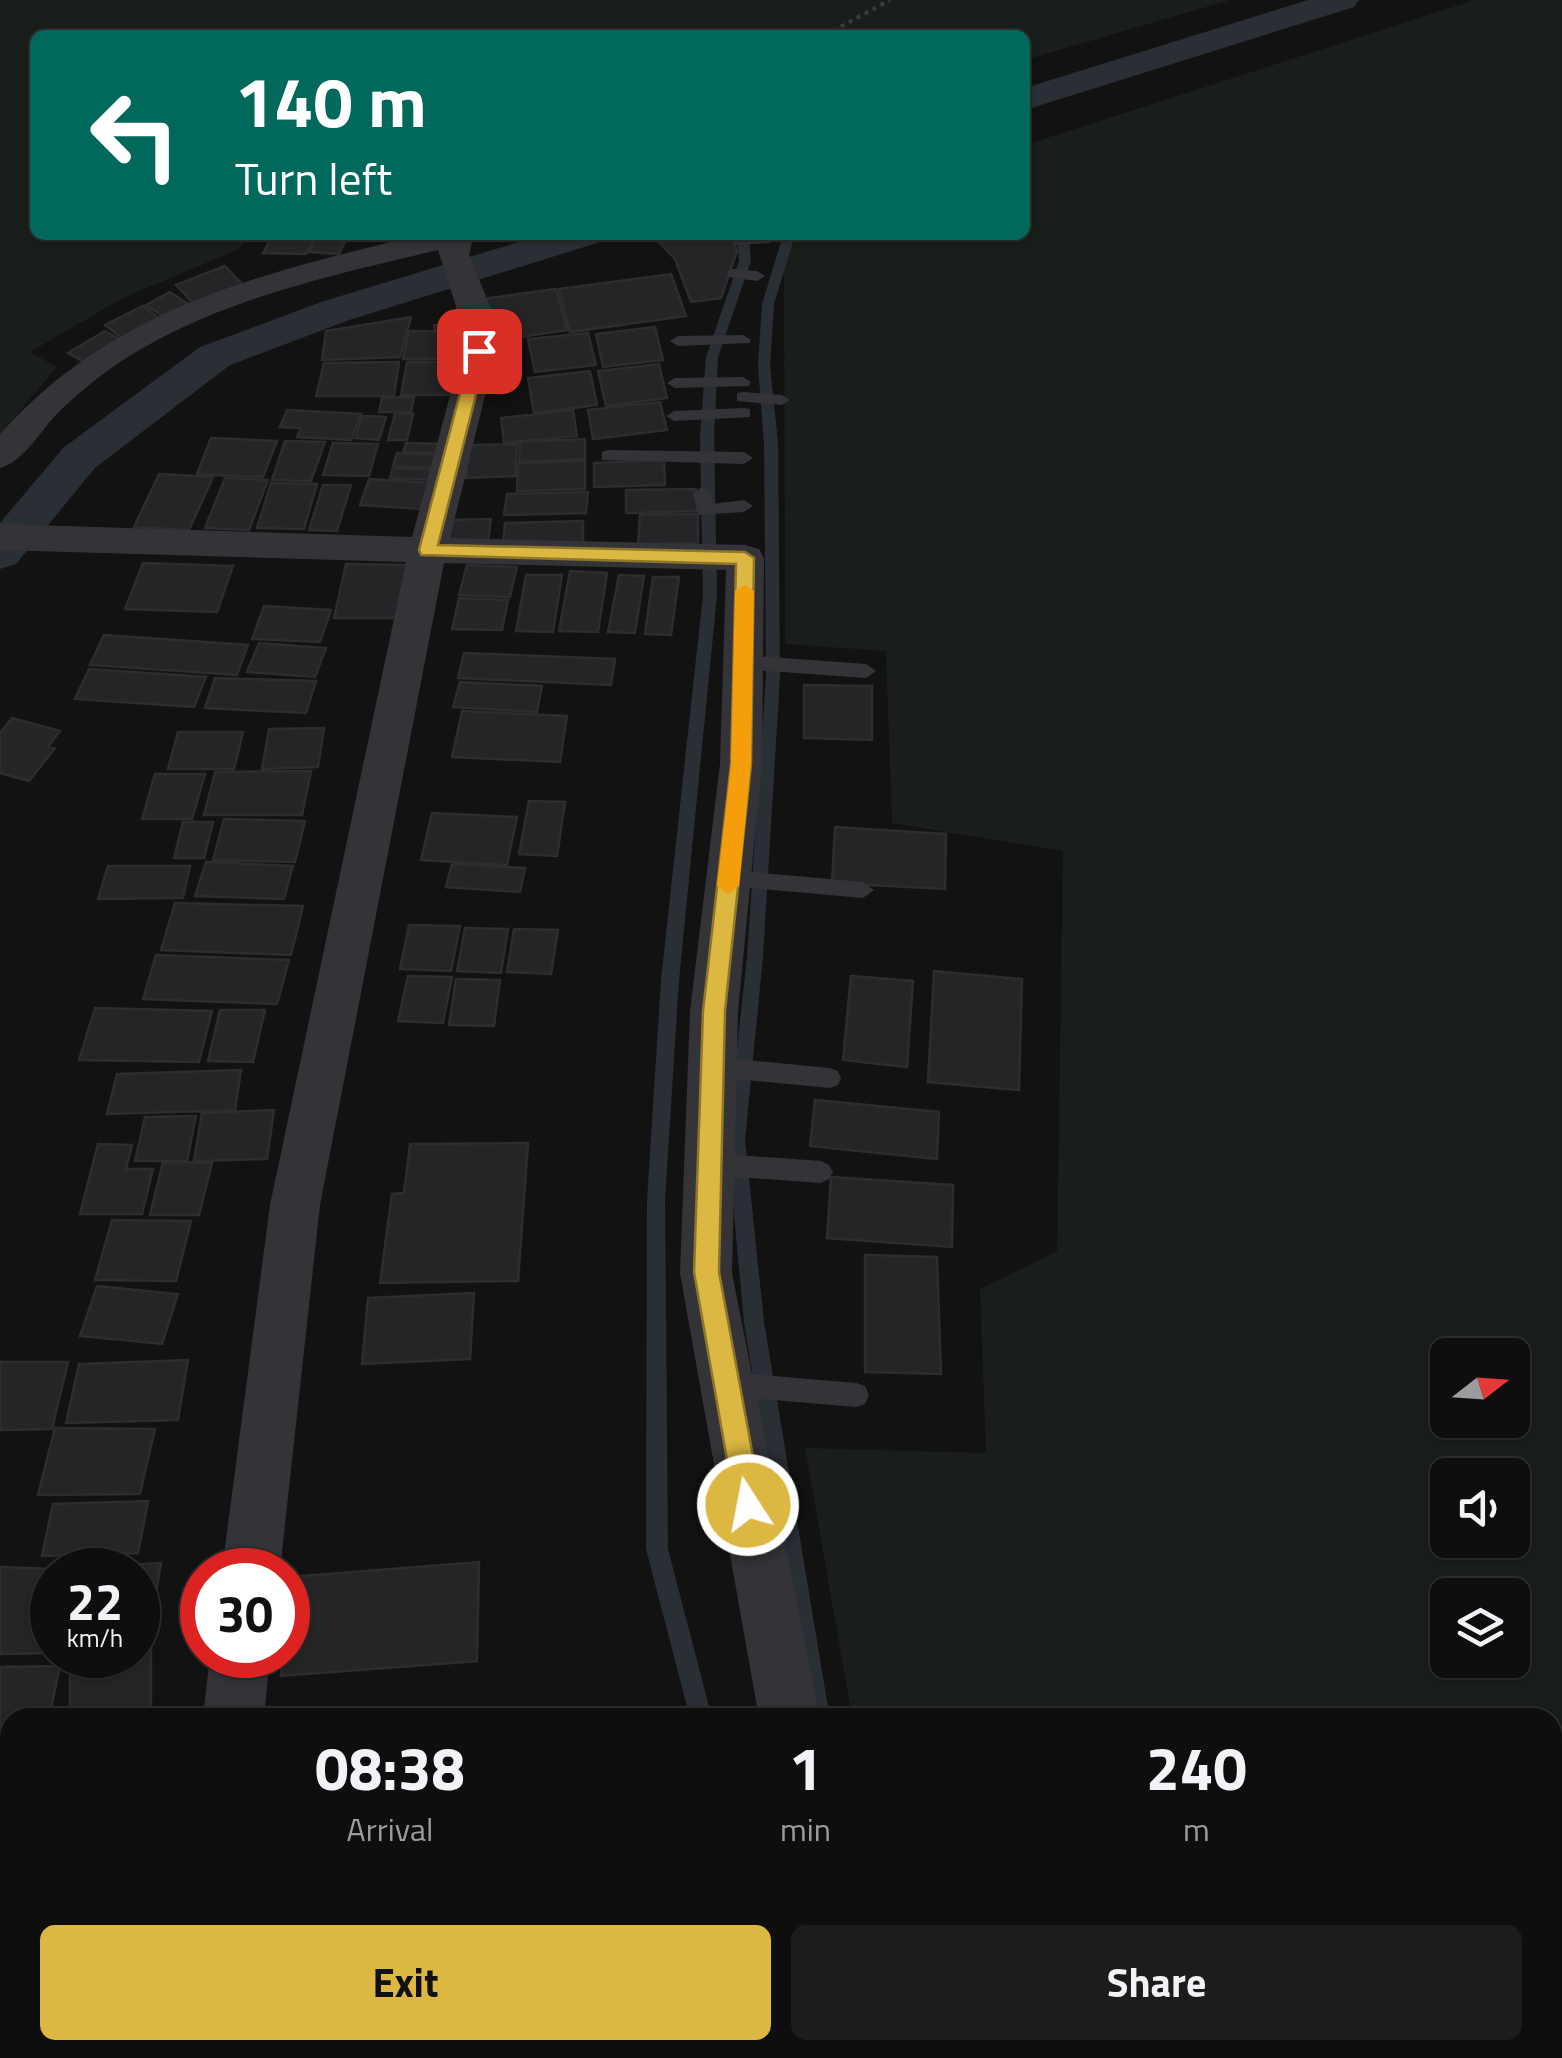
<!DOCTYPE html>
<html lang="en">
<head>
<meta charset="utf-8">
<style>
  :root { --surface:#0e0e0e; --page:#1c1c1c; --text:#f1f3f6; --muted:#9b9c9e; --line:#2e2e2e; --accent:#dcb741 }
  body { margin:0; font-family:"Titillium Web",sans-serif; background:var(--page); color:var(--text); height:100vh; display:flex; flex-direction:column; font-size:38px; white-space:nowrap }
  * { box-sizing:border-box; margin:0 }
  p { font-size:32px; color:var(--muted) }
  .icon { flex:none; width:55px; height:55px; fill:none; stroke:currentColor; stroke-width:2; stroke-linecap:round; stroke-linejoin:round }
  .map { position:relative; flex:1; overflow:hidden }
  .panel { position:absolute; left:0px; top:1708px; width:1562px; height:352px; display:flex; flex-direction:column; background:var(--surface); border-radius:30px 30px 0 0; box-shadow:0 2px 8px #0004,0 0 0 2px var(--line) }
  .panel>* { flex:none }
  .hud { position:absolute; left:30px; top:30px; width:1000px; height:210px; border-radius:15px; box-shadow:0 2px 8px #0004,0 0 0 2px var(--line); background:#00695c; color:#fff; overflow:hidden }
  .needle { width:65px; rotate:73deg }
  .fabs { position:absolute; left:1430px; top:1338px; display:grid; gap:20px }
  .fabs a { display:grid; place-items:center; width:100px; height:100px; border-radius:15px; background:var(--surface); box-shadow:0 2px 8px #0004,0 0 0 2px var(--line); font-size:50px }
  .speed { position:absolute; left:30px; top:1548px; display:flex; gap:20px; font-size:50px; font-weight:700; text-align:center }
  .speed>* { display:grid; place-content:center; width:130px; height:130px; border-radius:50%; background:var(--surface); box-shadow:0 2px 8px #0004,0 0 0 2px var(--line); line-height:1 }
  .speed small { font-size:25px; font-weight:400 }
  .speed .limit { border:15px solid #d22; background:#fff; color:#111 }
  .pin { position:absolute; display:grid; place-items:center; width:85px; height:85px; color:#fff; margin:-42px; border-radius:20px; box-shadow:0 5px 15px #0006 }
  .me { position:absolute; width:110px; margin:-55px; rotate:349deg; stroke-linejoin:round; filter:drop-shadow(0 0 8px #0008) }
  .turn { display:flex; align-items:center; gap:35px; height:210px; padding:0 40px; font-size:45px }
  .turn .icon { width:130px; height:130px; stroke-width:2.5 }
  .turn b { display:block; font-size:70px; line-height:85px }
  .eta { display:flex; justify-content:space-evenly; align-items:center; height:170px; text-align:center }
  .eta b { font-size:60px; font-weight:700; line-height:70px }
  .button { display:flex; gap:20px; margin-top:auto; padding:20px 40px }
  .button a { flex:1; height:115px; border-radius:15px; background:var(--accent); color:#111; font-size:40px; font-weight:700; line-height:115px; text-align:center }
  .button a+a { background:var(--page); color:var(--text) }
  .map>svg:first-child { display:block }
  .green { fill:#191e1a; fill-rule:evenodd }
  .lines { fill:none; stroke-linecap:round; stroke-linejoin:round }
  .stream { fill:#2a2f36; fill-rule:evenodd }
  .canal { fill:#2a2f36; fill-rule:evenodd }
  .building { fill:#252527; stroke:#2d2c2f; stroke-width:2.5 }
  .path { stroke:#3a3b3f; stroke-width:4; stroke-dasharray:4 5; stroke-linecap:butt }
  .service { fill:#343438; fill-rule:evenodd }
  .minor { fill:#343438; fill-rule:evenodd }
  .route { fill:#dcb741; stroke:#8f772a; stroke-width:2.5 }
  .slow { fill:#f59e0b }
</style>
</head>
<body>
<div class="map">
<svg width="1562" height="2058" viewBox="0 0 1562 2058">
  <rect width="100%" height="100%" fill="#121213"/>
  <path class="green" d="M0 0H1230L1025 60V35H35V235H248L239 249 123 298 30 352 57 367 0 434Z
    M1475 0H1562V2058H911L910 2050H1552V1718L852 1717 805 1448 986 1453 980 1289 1057 1251 1063 851 892 823 886 651 785 644 784 255 797 235H1025V145ZM1448 1355H1512V1420H1448ZM1448 1475H1512V1540H1448ZM1448 1595H1512V1660H1448Z"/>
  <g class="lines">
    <path class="stream" d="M737 235H749L751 261 718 357 714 436 717 595 679 980 665 1201 668 1549 712 1718H690L646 1549 647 1201 661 980 703 595 700 436 706 357 739 261Z
      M783 235H795L774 304 770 365 778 443 780 676 763 957 745 1140 764 1322 828 1707 825 1715 819 1718 809 1715 806 1707 744 1322 727 1140 747 957 766 676 764 443 758 365 762 304Z
      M750 2050H774L775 2058H751Z
      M856 2050H880L882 2058H858Z"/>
    <path class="canal" d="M1308 0H1359L1354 7 1025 110V88Z
      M542 235H602L597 243 349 320 230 365 95 468 16 564 0 569V523L63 448 200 347 321 302Z"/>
  </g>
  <path class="building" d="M273 235H316L306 254 263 253Z
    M317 235H348L339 254 309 252Z
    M701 235 732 236 737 251 721 298 691 302 675 259 659 242Z
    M225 266 243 285 194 304 176 285Z
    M671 274 686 316 570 332 559 289Z
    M556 289 567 330 492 341 482 299Z
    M170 292 188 304 164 317 146 305Z
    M143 306 161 320 123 339 105 325Z
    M411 317 400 357 322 360 326 331Z
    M434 325H465L462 359H403L409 331H435Z
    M655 327 663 360 603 367 596 334Z
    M105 331 120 340 84 362 68 353Z
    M588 333 596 365 535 372 528 339Z
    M399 362 394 396H316L324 363Z
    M407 362H460L454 395H401Z
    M659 364 667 398 606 406 598 371Z
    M590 371 597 405 534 413 528 378Z
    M414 397 411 412H379L382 398Z
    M660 402 667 430 593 439 588 410Z
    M287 410 361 414 351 440 297 437 301 428 280 427Z
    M573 410 577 436 504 443 501 418Z
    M395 414H413L407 440H388Z
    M363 416 386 417 379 440 355 438Z
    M211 438 277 441 263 477 197 474Z
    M585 439V459L519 462 520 442Z
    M285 441 325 442 311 481 272 480Z
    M333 443 378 444 369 476 323 475Z
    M406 443 446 444 443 453 403 452Z
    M517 444 515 476 466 478 469 445Z
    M397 453 443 455 440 468 393 466Z
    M664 460 665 485 594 487V463Z
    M585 461V489L517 491 518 463Z
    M393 468 439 470 436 480 390 478Z
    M159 474 213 477 189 530 134 527Z
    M225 478 268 480 249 530 205 528Z
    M369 479 431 483 422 509 360 505Z
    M271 483 317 484 304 529 257 528Z
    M323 485H351L337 531 309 530Z
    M696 489 697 511 626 513V490Z
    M588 492 586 513 504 515 507 494Z
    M698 514V543L638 544 640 515Z
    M491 519 488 541H447L449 520Z
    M583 521V543L503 545 505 523Z
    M143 563 233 566 217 612 125 609Z
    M346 564 410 565 400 618H334Z
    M467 565 517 567 510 597 459 595Z
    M570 571 607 573 598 632 559 631Z
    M526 575H562L553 632 516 631Z
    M619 575 644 576 635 633 608 632Z
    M653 577H679L671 635 645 634Z
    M459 598 508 600 502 630 452 629Z
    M264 606 331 610 320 642 252 639Z
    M104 635 248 645 237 675 90 665Z
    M259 643 326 648 315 677 247 672Z
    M464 653 615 659 611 685 458 678Z
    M89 669 206 677 194 707 75 699Z
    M215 678 316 681 306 713 205 708Z
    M460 682 542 686 537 712 453 707Z
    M804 685 872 686V740L804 738Z
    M462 711 567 716 560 762 452 757Z
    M12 718 60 731 48 747 55 748 29 781 0 773V733Z
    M324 728 318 767 262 769 269 729Z
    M178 732H243L234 769H168Z
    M311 771 302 815H204L215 772Z
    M155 774H205L192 819H142Z
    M529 801 565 802 557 856 519 854Z
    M432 813 517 817 507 865 421 860Z
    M224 819 305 821 295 862 213 860Z
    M183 822H213L204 858H174Z
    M835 827 946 834 945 889 832 883Z
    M206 862 293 866 284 899 195 896Z
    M452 864 525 868 520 892 446 887Z
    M108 866H190L183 898 98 899Z
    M175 903 303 906 291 955 161 950Z
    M409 925 460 926 451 971 400 969Z
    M465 928 508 929 501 973 457 971Z
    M514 929 558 930 551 974 507 972Z
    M156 955 289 960 277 1004 143 999Z
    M934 971 1022 979 1019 1090 928 1082Z
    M408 976 452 977 443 1023 398 1021Z
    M851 976 913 981 907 1067 843 1060Z
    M456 979 500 980 494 1026 449 1025Z
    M95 1008 212 1011 199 1062 79 1060Z
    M220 1010H265L253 1062 208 1061Z
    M241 1070 235 1110 107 1114 117 1074Z
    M815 1100 939 1112 937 1159 810 1146Z
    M274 1110 267 1159 194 1161 202 1113Z
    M196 1116 187 1161H135L145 1117Z
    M528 1143 518 1281 380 1283 392 1194 404 1193 410 1144Z
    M98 1144 132 1145 126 1169H153L142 1214H80Z
    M163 1162 212 1163 199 1215H150Z
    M831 1177 953 1185 952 1247 827 1238Z
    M112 1220 191 1221 176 1281 95 1280Z
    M865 1255 937 1257 941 1374 865 1372Z
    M97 1286 178 1294 162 1344 80 1336Z
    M474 1293 470 1359 362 1364 368 1298Z
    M188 1360 178 1420 66 1423 79 1364Z
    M0 1362H68L52 1429 0 1430Z
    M55 1428 155 1429 140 1494 38 1495Z
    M148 1501 138 1553 42 1556 53 1504Z
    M479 1562 477 1661 281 1676 283 1655H288L290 1577Z
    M161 1563 147 1645 138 1646V1570L88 1567Z
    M0 1567 79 1570H52V1653L0 1654Z
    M151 1647V1718H70V1665L138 1655V1650Z
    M60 1666 49 1718H10V1746H0V1667Z"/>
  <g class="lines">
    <path class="path" d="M825 35 890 0"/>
    <path class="service" d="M765 235 770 237V243L736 245 728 240 736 235Z
      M733 269 757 271 765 276 757 281 728 277V271Z
      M743 335 751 340 749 343 678 346 670 341 678 336Z
      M743 377 751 382 749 386 675 388 667 383 675 378Z
      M743 392 782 395 790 400 782 405 737 401V393Z
      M744 408 750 409V417L674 421 666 416 674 411Z
      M608 450 744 452 753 458 744 464 602 460V452Z
      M702 487 711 493 712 504 744 500 753 506 744 512 698 515 693 493Z
      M743 655 866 664 876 671 866 678 743 669 733 662Z
      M729 870 863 882 874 890 863 898 729 886 718 878Z
      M713 1057 830 1068 838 1071 841 1078 838 1085 830 1088 713 1077 705 1074 702 1067 705 1060Z
      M710 1153 821 1161 829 1165 833 1172 829 1179 821 1183 710 1175 702 1171 698 1164 702 1157Z
      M726 1372 856 1383 865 1386 869 1395 865 1404 856 1407 726 1396 717 1393 713 1384 717 1375Z"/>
    <path class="minor" d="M419 235H474L469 255 490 306 496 351 450 538 745 545 759 549 764 558 762 764 738 1011 732 1273 820 1718H759L680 1273 690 1011 720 764 726 570 444 563 320 1205 280 1570H222L270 1205 406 562 0 550V524L412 537 462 351 456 306 438 250C325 277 204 302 107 371 90 384 70 400 55 416 38 434 24 461 0 468V434C114 307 260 274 419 235Z
      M210 1655H270L264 1718H203Z
      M177 2050H245L246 2058H178Z
      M797 2050H865L866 2058H798Z"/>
  </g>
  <path class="route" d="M479 346 487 351 438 545 745 552 754 558 751 764 725 1011 719 1272 762 1505 758 1515 748 1519 739 1515 735 1505 694 1272 703 1011 731 764 736 564 421 555 419 550 471 351Z"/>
  <path class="slow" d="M745 585 754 591 751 764 739 886 728 894 717 886 731 764 735 591Z"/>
</svg>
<div class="fabs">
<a><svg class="needle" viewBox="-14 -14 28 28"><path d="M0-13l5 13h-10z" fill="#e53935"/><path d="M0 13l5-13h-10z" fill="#9b9c9e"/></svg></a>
<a><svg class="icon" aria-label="sound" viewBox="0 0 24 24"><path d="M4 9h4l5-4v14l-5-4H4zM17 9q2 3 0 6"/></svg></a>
<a><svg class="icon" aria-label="layers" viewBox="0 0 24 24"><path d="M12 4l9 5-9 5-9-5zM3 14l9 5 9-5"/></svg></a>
</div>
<div class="speed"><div>22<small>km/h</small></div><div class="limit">30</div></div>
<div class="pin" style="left:479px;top:351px;background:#d93025"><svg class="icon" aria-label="arrive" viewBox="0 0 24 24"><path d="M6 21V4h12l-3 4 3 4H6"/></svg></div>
<svg class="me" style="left:748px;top:1505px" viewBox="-20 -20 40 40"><circle r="17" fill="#dcb741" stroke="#fff" stroke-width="3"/><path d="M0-11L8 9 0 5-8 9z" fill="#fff"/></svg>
<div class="hud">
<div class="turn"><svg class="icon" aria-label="left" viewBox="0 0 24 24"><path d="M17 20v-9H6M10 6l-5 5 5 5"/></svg><div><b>140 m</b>Turn left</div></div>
</div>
<section class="panel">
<div class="eta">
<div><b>08:38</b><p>Arrival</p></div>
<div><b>1</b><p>min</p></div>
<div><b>240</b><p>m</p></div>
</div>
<div class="button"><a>Exit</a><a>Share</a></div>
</section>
</div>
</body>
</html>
